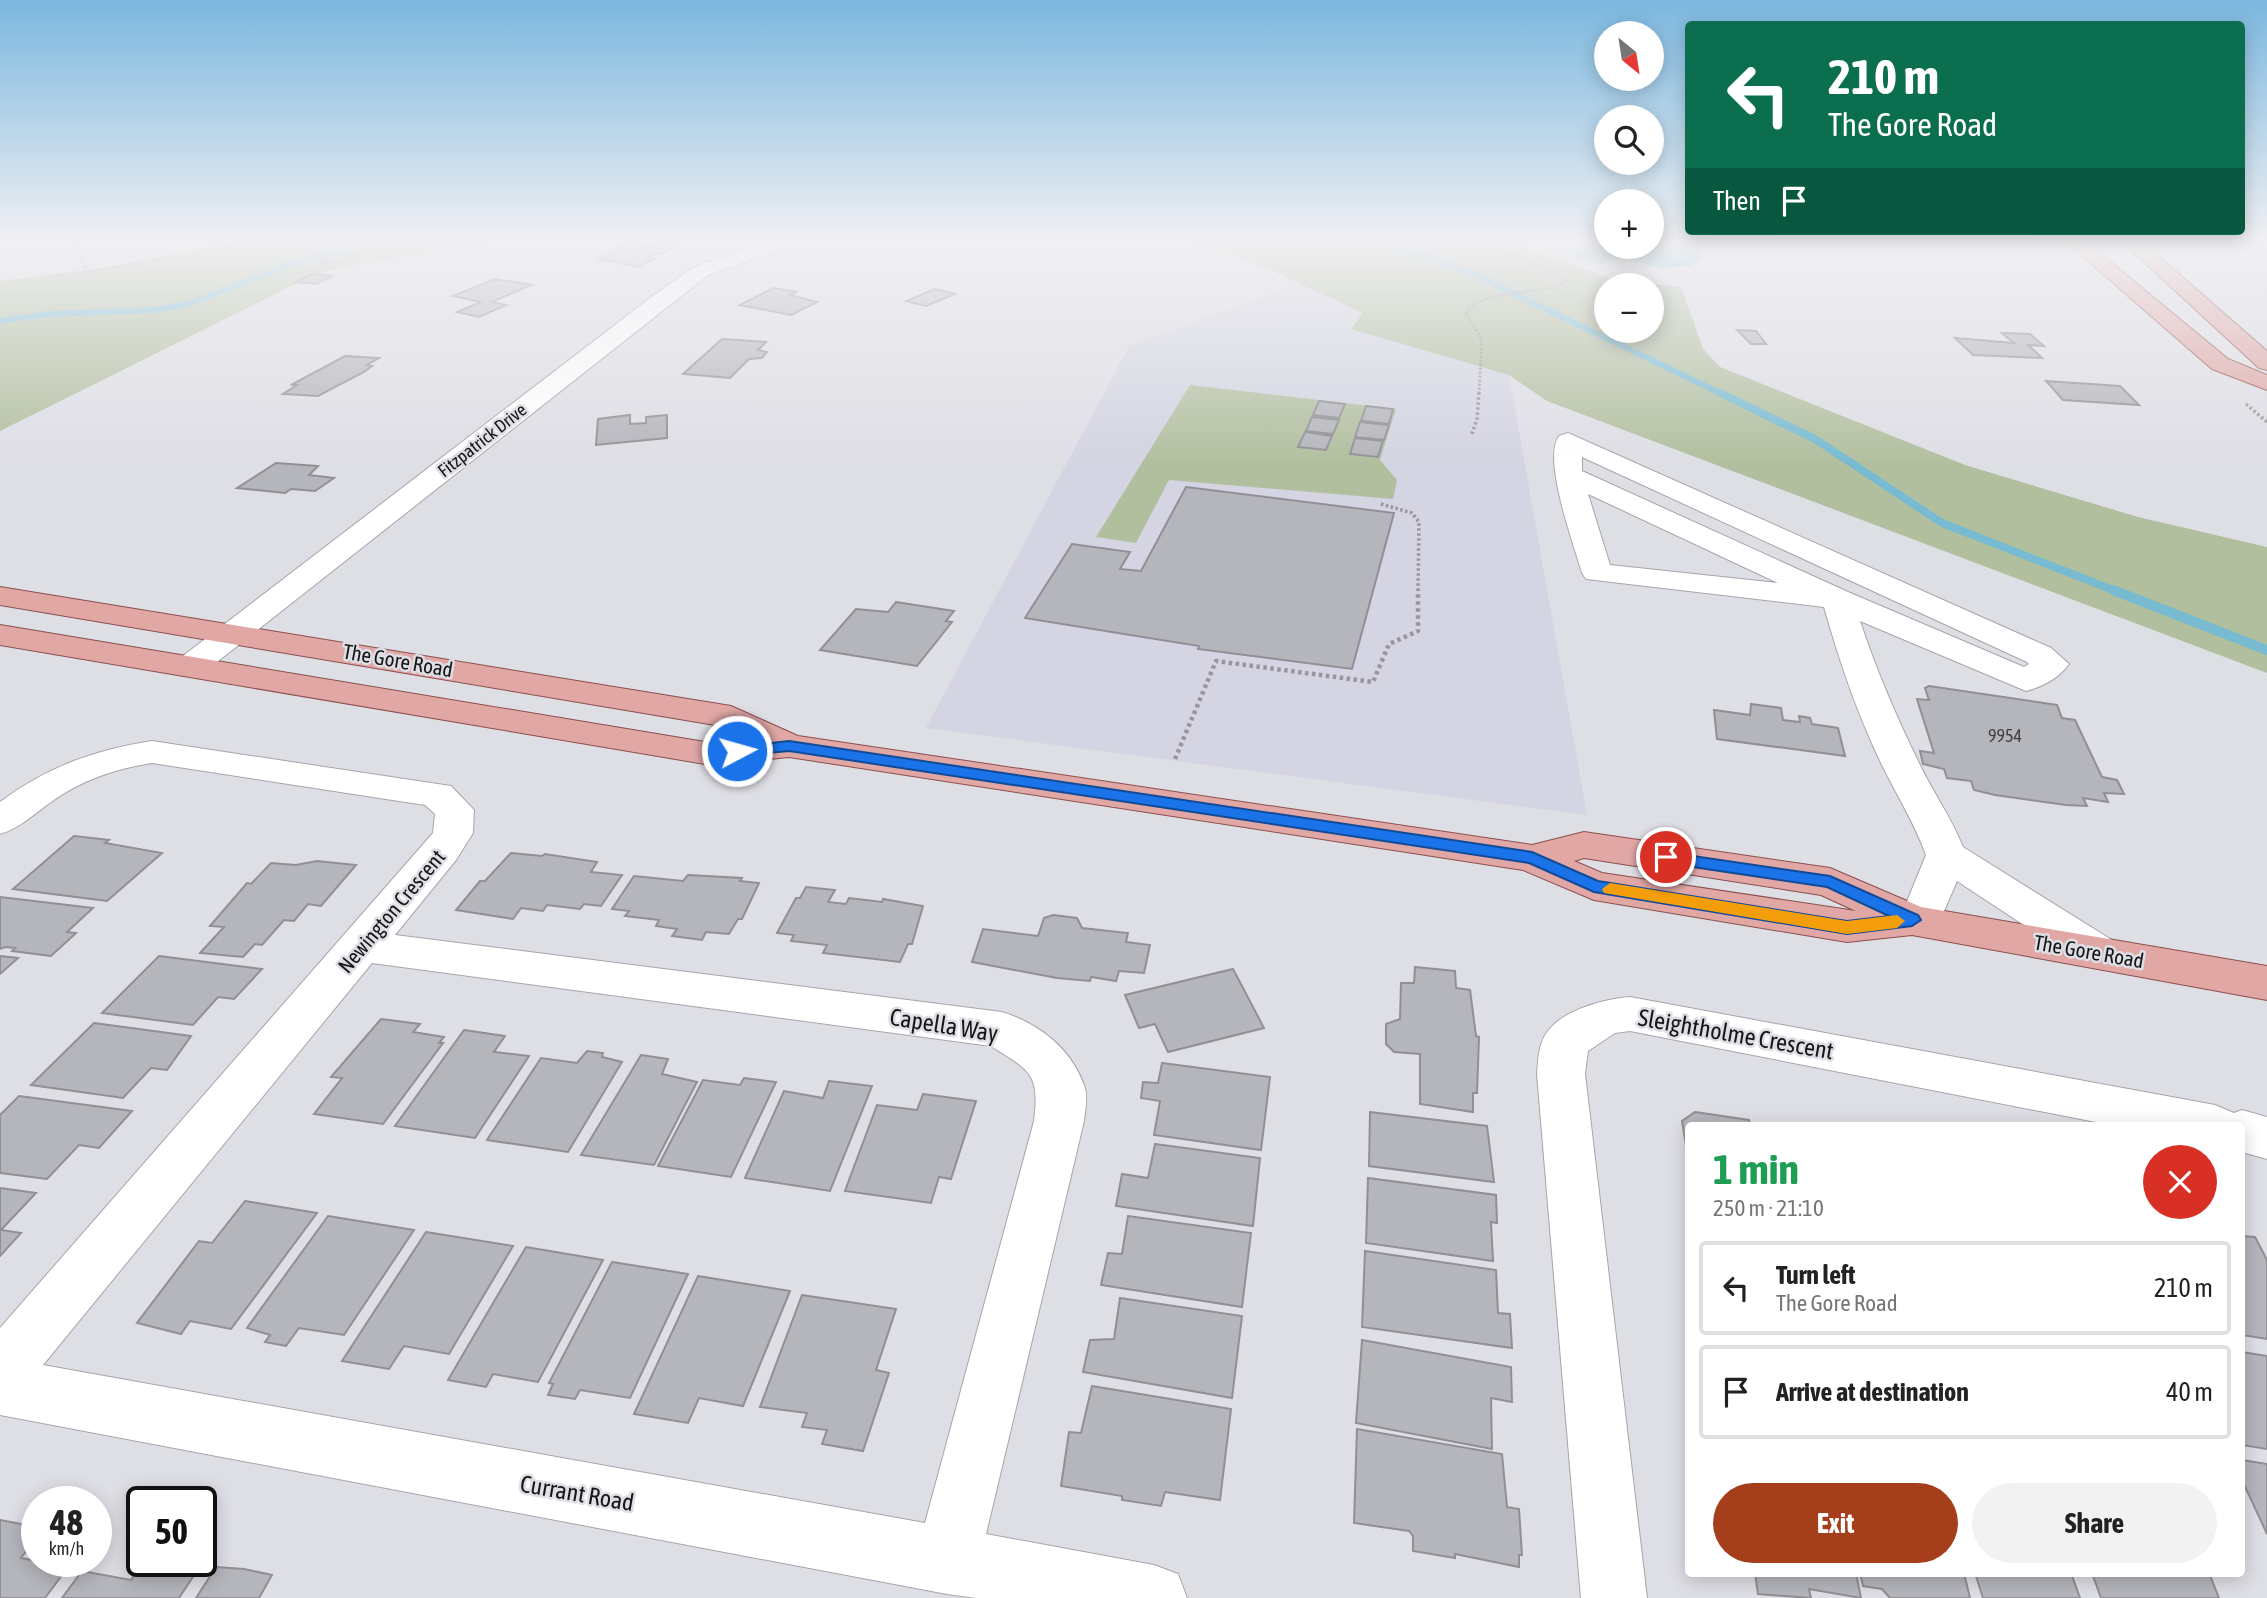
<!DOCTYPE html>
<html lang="en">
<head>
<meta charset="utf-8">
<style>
  :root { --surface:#fff; --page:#f2f2f2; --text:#222; --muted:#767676; --line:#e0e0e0; --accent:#a53f1b }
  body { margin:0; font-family:"Asap Condensed",sans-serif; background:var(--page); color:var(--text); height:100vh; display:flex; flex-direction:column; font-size:26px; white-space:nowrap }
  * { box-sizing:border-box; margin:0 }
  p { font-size:23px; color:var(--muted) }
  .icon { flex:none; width:38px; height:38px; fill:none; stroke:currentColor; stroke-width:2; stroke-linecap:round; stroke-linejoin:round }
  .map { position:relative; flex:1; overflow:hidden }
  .sheet { position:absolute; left:1685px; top:1122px; width:560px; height:455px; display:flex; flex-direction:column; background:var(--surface); border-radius:7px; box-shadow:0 4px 18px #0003 }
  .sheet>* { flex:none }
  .guide { position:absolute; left:1685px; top:21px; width:560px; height:214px; border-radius:7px; box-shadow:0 4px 18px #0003; background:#0b6e4f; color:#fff; overflow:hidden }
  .needle { width:46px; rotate:150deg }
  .buttons { position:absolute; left:1594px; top:21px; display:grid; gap:14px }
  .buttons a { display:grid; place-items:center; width:70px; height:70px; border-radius:50%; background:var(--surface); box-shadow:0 4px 18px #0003; font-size:35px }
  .speed { position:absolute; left:21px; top:1486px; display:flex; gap:14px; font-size:35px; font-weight:700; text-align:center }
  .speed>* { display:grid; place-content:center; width:91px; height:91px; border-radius:50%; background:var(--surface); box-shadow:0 4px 18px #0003; line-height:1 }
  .speed small { font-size:18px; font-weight:400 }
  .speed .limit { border:4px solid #111; border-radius:10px; background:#fff; color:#111 }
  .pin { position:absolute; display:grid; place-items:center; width:60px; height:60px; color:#fff; margin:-30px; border:4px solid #fff; border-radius:50%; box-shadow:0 2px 7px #0007 }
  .me { position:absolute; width:77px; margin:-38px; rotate:84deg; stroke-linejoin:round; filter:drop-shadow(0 0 5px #0008) }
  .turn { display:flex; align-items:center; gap:24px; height:147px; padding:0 28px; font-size:32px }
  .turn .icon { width:91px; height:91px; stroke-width:2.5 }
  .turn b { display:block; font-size:49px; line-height:60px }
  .then { display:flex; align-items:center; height:66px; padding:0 28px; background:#0003; gap:14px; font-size:26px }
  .round { display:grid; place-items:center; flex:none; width:74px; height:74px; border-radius:37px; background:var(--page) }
  .head { display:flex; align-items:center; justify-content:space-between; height:119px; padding:0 28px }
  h1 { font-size:42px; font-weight:700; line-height:52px; color:#1e9e55 }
  .primary-button { display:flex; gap:14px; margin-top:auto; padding:14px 28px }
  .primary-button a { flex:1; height:80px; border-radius:42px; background:var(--accent); color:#fff; font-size:28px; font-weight:700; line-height:80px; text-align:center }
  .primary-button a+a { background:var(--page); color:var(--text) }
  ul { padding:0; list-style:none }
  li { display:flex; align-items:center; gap:21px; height:94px; margin:0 14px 10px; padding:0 14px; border:4px solid var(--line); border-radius:7px }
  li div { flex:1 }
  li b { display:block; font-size:26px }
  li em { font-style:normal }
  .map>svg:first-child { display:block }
  .built { fill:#d4d4e2 }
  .green { fill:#b2bf9f; fill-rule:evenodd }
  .water { fill:#78bbd1 }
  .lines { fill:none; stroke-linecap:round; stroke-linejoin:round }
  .stream-far2 { stroke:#78bbd1; stroke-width:6 }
  .stream-far1 { stroke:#78bbd1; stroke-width:8 }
  .stream { stroke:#78bbd1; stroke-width:10 }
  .building { fill:#b5b6bc; stroke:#8f8f95; stroke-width:2 }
  .minor-casing { stroke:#a5a5ab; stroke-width:2 }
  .major-casing { stroke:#8c4f4d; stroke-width:2 }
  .path-far2 { stroke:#96969c; stroke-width:2.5; stroke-dasharray:2 2; stroke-linecap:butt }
  .path-far1 { stroke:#96969c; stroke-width:3.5; stroke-dasharray:2.5 2.5; stroke-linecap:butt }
  .path { stroke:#96969c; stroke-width:4.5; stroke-dasharray:3.5 3.5; stroke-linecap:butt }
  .minor { fill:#fff; fill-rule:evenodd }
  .major { fill:#e0a7a5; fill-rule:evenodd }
  .route { fill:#1a73e8; stroke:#114b97; stroke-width:2 }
  .slow { fill:#f59e0b }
  .labels { text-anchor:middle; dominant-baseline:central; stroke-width:5; stroke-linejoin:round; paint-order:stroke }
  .far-street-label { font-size:18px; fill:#161618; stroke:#dedee5 }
  .number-label { font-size:18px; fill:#3e3e41 }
  .street-label { font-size:21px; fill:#161618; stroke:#dedee5 }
  .near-street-label { font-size:24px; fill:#161618; stroke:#dedee5 }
</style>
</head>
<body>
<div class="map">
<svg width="2267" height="1598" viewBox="0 0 2267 1598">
  <rect width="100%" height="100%" fill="#dedee5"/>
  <path class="built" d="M1305 281 1368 309 1352 329 1509 375 1587 815 926 728 1129 346Z"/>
  <path class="green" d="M249 240H506C443 259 377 254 314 275L0 431V281L107 267Z
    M1181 240H1506L1617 281 1681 287 1703 349 1720 367 1965 465 2138 517 2267 547V673L1547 401 1509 375 1351 329 1363 313 1259 265ZM1652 285V331H1606V285Z
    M1190 385 1396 409 1380 460 1397 480 1393 499 1169 480 1136 543 1096 537Z"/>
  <path class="water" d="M1652 242 1700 246 1704 259 1690 266 1661 268 1617 256 1599 265 1579 258 1571 250 1589 243 1626 252 1634 247H1652Z"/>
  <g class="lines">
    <path class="stream-far2" d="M1382 240 1386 246 1430 257 1473 274 1722 394
      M0 321 47 314 154 310 188 304 289 265 379 240"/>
    <path class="stream-far1" d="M1718 392 1815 439 1942 523 2118 592"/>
    <path class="stream" d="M2113 590 2267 650"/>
  </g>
  <path class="building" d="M660 242 682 243 662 254H652L647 257 656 258 640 267 598 259 625 244 655 245Z
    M332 254 353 255 340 263 318 262Z
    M313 274 333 276 316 284 295 282Z
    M495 279 532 285 491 302 506 305 479 317 457 312 481 302 453 296Z
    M773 288 796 292 790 295 817 302 791 315 740 305Z
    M935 289 955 294 926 306 906 301Z
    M1737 330 1756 331 1766 344H1751Z
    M2002 333 2030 334 2044 346 2028 345 2042 358 1973 355 1955 338 2014 343Z
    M722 339 766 342 758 350 767 352 762 358 749 359 730 378 683 374Z
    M345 356 379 358 367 365 372 366 364 372 318 396 283 394 297 385H291Z
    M2046 381 2120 386 2139 405 2063 400Z
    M1319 401 1345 404 1339 418 1313 415Z
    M1366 406 1393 409 1389 424 1361 421Z
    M630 415V424L646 423V417L667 415V438L596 445 598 419Z
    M1312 417 1339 420 1333 434 1306 431Z
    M1360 422 1389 425 1384 440 1355 437Z
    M1305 432 1332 436 1326 450 1298 447Z
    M1355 438 1383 441 1378 457 1350 454Z
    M276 463 318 466 309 475 334 478 315 491 291 489 285 493 237 488Z
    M1186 487 1394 513 1352 669 1198 649 1199 646 1025 618 1072 544 1130 552 1120 569 1141 571Z
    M896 602 954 611 946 621 952 622 917 666 820 650 856 609 888 612Z
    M1929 686 2057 705 2062 718 2075 720 2102 777 2117 780 2124 794 2104 793 2108 802 2083 798 2087 806 2066 805 1995 795 1974 790 1971 781 1947 778 1944 769 1923 764 1920 751 1934 753 1917 699 1929 700 1925 688Z
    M1751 704 1781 708 1783 720 1800 722 1799 716 1810 718 1812 724 1838 728 1845 756 1717 739 1714 710 1750 715Z
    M74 836 109 840 105 843 162 853 107 901 13 889Z
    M511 853 542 856 545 854 597 862 591 872 622 875 601 906 584 904 580 909 547 905 543 911 521 908 513 919 456 910 480 881H485Z
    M317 861 356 865 321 906 308 904 294 921 284 920 262 945 255 944 243 957 200 953 224 927 210 926 247 883 251 884 271 863 296 865Z
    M688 875 742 878 740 881 759 883 742 919H738L729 934 706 932 702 940 672 936 677 929 656 926 659 920 625 916 629 911 612 909 634 876 683 881Z
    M806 887 835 890 828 902 846 904 849 898 882 902 883 899 923 906 912 944H908L900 962 823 953 827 945 791 941 794 935 777 933 796 898H800Z
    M0 897 93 908 67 932 76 933 51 956 12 951 15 948 5 947 0 949Z
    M1053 915 1077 918 1082 928 1128 933 1126 942 1150 945 1144 973 1119 971 1116 981 1091 977 1090 981 1057 978 972 962 983 929 1038 936 1044 918Z
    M0 956 18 958 0 974Z
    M159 956 262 969 234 999 218 997 193 1025 102 1013Z
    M1415 967 1455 971 1456 988 1470 990 1476 1036 1479 1037 1477 1093H1473V1112L1420 1104V1054L1394 1052 1386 1044V1024L1400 1019 1401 983H1414Z
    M1233 969 1264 1028 1168 1052 1155 1024 1139 1028 1125 995Z
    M381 1019 420 1024 413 1032 444 1037 439 1043H443L383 1124 314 1114 342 1078 331 1077Z
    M94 1023 191 1036 167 1070 151 1068 123 1098 31 1085Z
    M464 1030 505 1036 494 1052 529 1056 475 1138 395 1126Z
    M587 1051 603 1053 602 1057 622 1062 568 1152 487 1140 541 1058 577 1063Z
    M641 1055 668 1059 662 1074 697 1082 654 1165 581 1155Z
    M1162 1063 1270 1077 1261 1150 1154 1135 1160 1101 1141 1098 1143 1082 1158 1083Z
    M744 1078 776 1082 731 1177 658 1166 703 1080 740 1085Z
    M829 1081 872 1086 830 1191 745 1178 784 1091 823 1098Z
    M923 1094 976 1101 951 1179 939 1177 931 1203 845 1191 877 1105 917 1110Z
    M19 1096 132 1111 99 1148 79 1145 47 1179 0 1173V1115Z
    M1370 1112 1487 1126 1494 1182 1369 1166Z
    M1695 1112 1749 1120 1750 1125H1689V1163L1682 1121Z
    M1155 1144 1260 1158 1253 1226 1116 1206 1122 1174 1148 1178Z
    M1368 1178 1496 1195 1497 1223 1491 1222 1493 1261 1366 1243Z
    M0 1188 36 1193 1 1230 21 1233 0 1256Z
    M245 1201 317 1213 231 1329 190 1321 181 1334 137 1323 199 1241 212 1243Z
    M328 1216 414 1230 344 1335 299 1328 286 1346 265 1342 270 1335 247 1328Z
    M1128 1216 1251 1233 1242 1307 1101 1285 1108 1253 1122 1254Z
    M426 1232 513 1246 449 1354 404 1346 389 1369 342 1361Z
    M2242 1236 2255 1237 2267 1260V1339L2242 1335Z
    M526 1247 603 1260 538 1382 493 1374 486 1387 448 1380Z
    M1365 1251 1496 1270 1498 1313 1510 1314 1512 1348 1362 1327Z
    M612 1262 688 1274 630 1398 580 1390 575 1399 548 1395 553 1384 549 1383Z
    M698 1276 790 1291 743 1406 699 1398 688 1423 634 1414Z
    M802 1295 896 1309 876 1370 889 1373 863 1451 822 1444 827 1430 802 1427 807 1413 760 1407Z
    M1120 1298 1242 1316 1232 1398 1083 1372 1090 1340 1114 1339Z
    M1362 1340 1511 1367 1512 1402 1491 1398 1492 1449 1356 1423Z
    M2242 1352 2267 1356V1449L2242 1445Z
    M1092 1386 1231 1409 1220 1500 1165 1492 1161 1506 1122 1500V1496L1061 1486 1069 1432 1081 1433Z
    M1357 1429 1502 1454 1507 1507 1519 1509 1522 1555H1519V1567L1455 1554V1558L1413 1551V1536L1409 1531 1354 1523Z
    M2242 1460 2267 1464V1534L2242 1480Z
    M0 1520 37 1527V1537L21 1558 68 1567 45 1598H0Z
    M204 1560 179 1598H62L82 1571 131 1580 144 1561Z
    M216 1567 244 1569 272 1575 259 1598H196Z
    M1755 1573H1856L1861 1598 1809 1589 1811 1598 1758 1594Z
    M1860 1573H1964L1970 1598H1890L1882 1589 1863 1586Z
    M1975 1573H2071L2080 1598H1983Z
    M2092 1573H2209L2219 1598H2101Z"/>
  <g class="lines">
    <g class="minor-casing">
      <path id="minor" d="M770 240H796L794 244 708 275 203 673 191 676 179 673 174 666 179 659 654 295 694 267Z
        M1568 433 2051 648 2069 664C2059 678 2042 687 2026 691L1860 621C1876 669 1896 716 1918 761 1932 791 1951 817 1963 847L2115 942 2121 953 2115 964 2099 969 2083 964 1957 881 1935 932 1920 936 1905 932 1899 921 1926 855C1914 822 1896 794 1881 763 1857 713 1839 660 1824 607L1586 579 1582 573C1574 545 1542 459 1559 436ZM1582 457 2027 662 2029 664 2024 667 1848 592 1582 471ZM1588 494 1778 583 1610 565Z
        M152 741 451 786 474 810 473 833 456 860 395 935 1002 1012C1040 1024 1072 1049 1085 1088 1088 1097 1085 1111 1084 1121L986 1534 1154 1565 1178 1574 1187 1598H976L947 1594 0 1415V1328L433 833 435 814 425 805 152 763C114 769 82 780 51 802 34 814 20 828 0 834V802C47 767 94 750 152 741ZM372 963 991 1046C1030 1071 1040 1073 1034 1121L925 1523 43 1365Z
        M1630 997 2215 1105 2234 1113 2242 1110 2267 1117V1159L2242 1152V1125H2111L1630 1031 1615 1033 1588 1051 1585 1074 1647 1598H1581L1537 1074C1538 1064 1538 1051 1542 1042 1552 1012 1603 999 1630 997Z"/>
    </g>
    <g class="major-casing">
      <path id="major" d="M2064 240H2084L2228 359 2267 375V390L2212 369Z
        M2120 240H2140L2267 351V370L2259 368Z
        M0 587 731 706 798 736 1532 845 1584 832 1830 868 1921 907 2267 966V1000L1912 935 1847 942 1594 900 1523 870 789 757 711 765 0 645V625L711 743 747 739 721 726 0 605ZM1584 858 1821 895 1856 911 1602 873 1574 861Z"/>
    </g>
    <path class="path-far2" d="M73 240 87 272 262 240
      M1478 240 1559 275 1565 281 1559 287 1490 297 1469 307 1466 314 1482 340 1479 394"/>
    <path class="path-far1" d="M2246 404 2267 422
      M1472 434 1477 419 1479 392
      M1381 504 1412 513 1419 522 1418 592"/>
    <path class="path" d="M1175 759 1216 661 1373 682 1389 644 1418 631V590"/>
    <use href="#minor" class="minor"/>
    <use href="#major" class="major"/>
  </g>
  <linearGradient id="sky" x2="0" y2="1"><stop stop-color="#7bb7df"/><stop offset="0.52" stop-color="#f0f0f3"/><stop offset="1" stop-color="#f0f0f3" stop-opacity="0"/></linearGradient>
  <rect width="2267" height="463" fill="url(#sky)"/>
  <path class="route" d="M789 741 1532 852 1598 881 1847 921 1889 916 1827 887 1666 863 1658 857 1666 852 1830 876 1918 915 1921 920 1912 926 1847 934 1594 892 1529 863 789 751 737 756 730 751 737 747Z"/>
  <path class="slow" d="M1610 883 1847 921 1897 915 1905 921 1897 928 1847 934 1604 893 1602 889Z"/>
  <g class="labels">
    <g class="far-street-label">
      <text transform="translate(482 440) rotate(-38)">Fitzpatrick Drive</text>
    </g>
    <g class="number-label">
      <text x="2005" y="735">9954</text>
    </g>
    <g class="street-label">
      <text transform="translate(398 660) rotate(10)">The Gore Road</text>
      <text transform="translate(391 911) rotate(-50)">Newington Crescent</text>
      <text transform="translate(2089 951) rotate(10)">The Gore Road</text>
    </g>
    <g class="near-street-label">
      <text transform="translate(944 1025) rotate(9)">Capella Way</text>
      <text transform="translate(1736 1034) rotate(10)">Sleightholme Crescent</text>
      <text transform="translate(577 1493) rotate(10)">Currant Road</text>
    </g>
  </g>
</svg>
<div class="buttons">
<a><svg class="needle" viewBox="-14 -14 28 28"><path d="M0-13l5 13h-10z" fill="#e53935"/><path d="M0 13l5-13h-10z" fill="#767676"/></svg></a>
<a><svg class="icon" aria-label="search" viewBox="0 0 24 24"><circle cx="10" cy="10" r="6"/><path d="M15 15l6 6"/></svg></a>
<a>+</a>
<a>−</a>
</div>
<div class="speed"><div>48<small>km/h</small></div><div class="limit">50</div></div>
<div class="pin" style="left:1666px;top:857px;background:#d93025"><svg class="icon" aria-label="arrive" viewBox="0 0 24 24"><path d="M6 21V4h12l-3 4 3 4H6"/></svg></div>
<svg class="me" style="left:737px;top:751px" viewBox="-20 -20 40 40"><circle r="17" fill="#1a73e8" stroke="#fff" stroke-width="3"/><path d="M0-11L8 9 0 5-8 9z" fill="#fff"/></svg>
<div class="guide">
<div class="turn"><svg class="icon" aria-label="left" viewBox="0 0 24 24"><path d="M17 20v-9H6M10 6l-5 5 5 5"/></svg><div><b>210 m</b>The Gore Road</div></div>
<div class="then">Then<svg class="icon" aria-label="arrive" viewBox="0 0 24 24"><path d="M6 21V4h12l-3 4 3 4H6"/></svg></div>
</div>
<section class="sheet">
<div class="head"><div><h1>1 min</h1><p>250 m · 21:10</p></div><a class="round" style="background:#d93025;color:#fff"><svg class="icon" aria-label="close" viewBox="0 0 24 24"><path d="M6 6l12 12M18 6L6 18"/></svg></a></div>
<ul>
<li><svg class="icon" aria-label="left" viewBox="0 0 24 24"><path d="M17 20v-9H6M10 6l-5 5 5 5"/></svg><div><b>Turn left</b><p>The Gore Road</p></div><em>210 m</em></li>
<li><svg class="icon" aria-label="arrive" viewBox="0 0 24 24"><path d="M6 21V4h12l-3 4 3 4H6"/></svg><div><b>Arrive at destination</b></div><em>40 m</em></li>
</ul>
<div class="primary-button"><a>Exit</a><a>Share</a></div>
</section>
</div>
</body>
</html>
